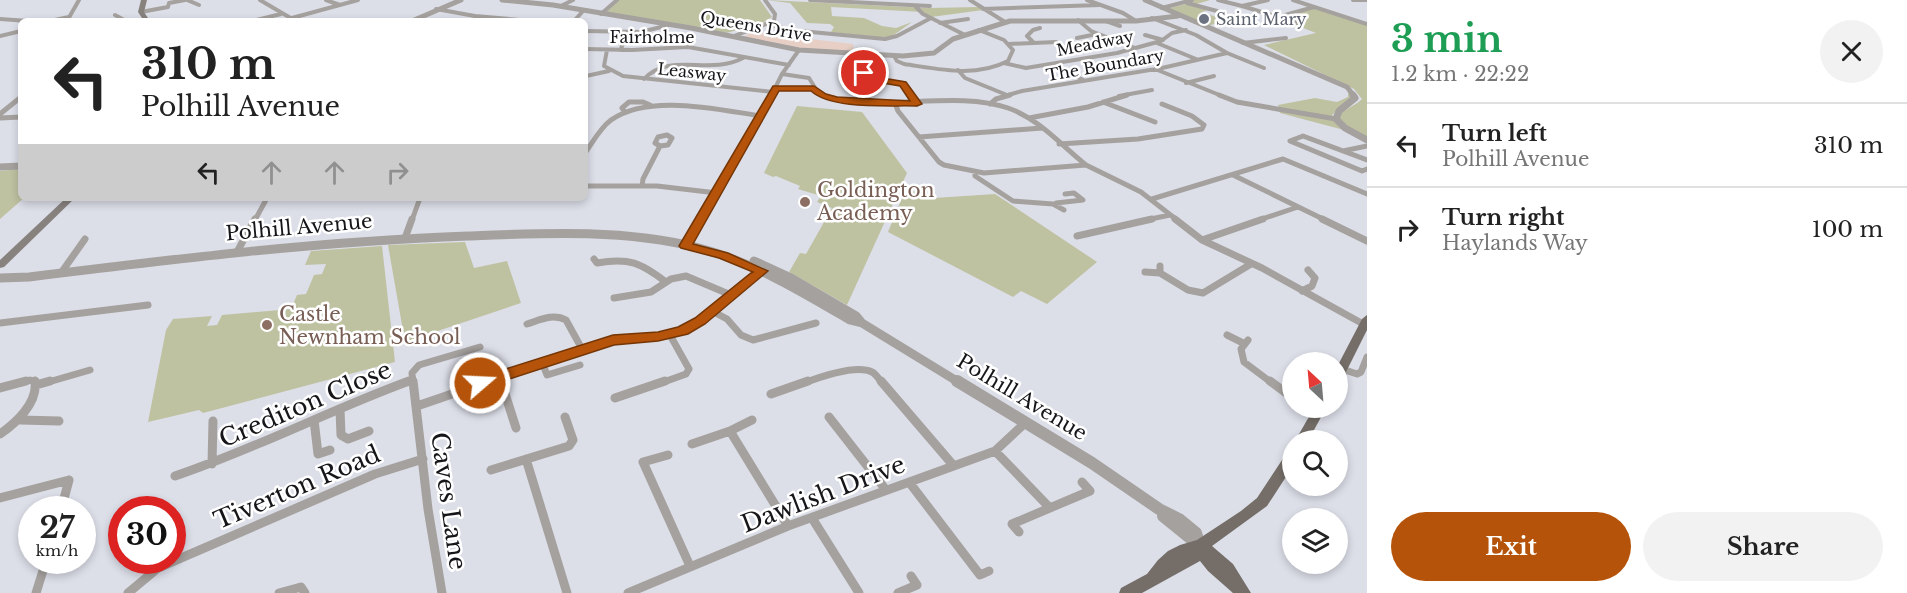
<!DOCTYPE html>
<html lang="en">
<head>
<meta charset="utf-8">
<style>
  :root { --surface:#fff; --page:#f2f2f2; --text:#222; --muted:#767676; --line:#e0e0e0; --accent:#b45309 }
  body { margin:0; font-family:"Libre Baskerville",serif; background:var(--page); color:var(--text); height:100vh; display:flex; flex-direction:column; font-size:22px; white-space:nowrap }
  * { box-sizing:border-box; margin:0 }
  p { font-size:20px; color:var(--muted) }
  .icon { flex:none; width:33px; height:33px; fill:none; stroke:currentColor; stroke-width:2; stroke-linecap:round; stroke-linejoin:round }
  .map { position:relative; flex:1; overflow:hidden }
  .side { display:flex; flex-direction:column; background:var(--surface); width:540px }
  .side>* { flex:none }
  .guide { position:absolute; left:18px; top:18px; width:570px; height:183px; border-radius:9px; box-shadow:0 3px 9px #0003; background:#fff; color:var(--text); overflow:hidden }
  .needle { width:39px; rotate:334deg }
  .controls { position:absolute; left:1282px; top:352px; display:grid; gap:12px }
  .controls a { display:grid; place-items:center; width:66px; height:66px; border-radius:50%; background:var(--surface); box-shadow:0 3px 9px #0003; font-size:30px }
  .speed { position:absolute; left:18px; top:496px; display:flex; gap:12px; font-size:30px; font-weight:700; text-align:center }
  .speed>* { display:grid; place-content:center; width:78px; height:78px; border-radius:50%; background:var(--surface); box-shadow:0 3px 9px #0003; line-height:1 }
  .speed small { font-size:15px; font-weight:400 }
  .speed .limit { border:9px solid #d22; background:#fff; color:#111 }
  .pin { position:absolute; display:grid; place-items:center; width:51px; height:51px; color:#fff; margin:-26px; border:3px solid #fff; border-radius:50%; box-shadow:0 2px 6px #0007 }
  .me { position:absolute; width:66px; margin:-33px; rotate:71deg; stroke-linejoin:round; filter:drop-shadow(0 0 4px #0008) }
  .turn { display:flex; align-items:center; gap:21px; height:126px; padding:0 24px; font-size:27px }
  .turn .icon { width:78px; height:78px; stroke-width:2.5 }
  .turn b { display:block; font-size:42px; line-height:51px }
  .lanes { display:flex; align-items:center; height:57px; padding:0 24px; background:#0003; justify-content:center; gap:30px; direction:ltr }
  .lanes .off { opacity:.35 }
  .round { display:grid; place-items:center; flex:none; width:63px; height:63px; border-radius:32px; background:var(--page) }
  .summary { display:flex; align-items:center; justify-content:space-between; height:102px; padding:0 24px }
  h1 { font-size:36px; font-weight:700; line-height:45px; color:#1e9e55 }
  .primary-button { display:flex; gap:12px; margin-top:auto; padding:12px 24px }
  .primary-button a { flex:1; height:69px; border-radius:36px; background:var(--accent); color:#fff; font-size:24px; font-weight:700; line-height:69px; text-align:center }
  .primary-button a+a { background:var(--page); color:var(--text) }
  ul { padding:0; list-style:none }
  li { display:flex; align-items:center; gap:18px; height:84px; padding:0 24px; border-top:2px solid var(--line) }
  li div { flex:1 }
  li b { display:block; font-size:22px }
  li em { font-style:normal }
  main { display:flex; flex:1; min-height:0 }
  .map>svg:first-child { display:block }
  .commercial { fill:#e7cfc5 }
  .green { fill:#bfc2a1 }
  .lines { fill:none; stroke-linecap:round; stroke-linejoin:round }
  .minor-far3 { stroke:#a5a19e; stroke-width:4 }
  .minor-far2 { stroke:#a5a19e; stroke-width:5 }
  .minor-far1 { stroke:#a5a19e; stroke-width:7 }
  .minor { stroke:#a5a19e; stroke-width:9 }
  .tertiary-far3 { stroke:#a5a19e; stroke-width:5 }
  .tertiary-far2 { stroke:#a5a19e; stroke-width:7 }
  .tertiary-far1 { stroke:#a5a19e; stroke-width:9 }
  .tertiary { stroke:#a5a19e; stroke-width:12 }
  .secondary { fill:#88827f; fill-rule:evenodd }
  .primary { fill:#746d68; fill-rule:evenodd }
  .route { fill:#b45309; stroke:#753606; stroke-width:1.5 }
  .worship-dot { fill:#6b7280; stroke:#fff; stroke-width:2 }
  .education-dot { fill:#8d6e63; stroke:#fff; stroke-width:2 }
  .labels { text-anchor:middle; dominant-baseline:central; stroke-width:5; stroke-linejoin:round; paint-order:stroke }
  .far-worship-label { font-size:16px; fill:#5b616d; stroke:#fff; text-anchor:start }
  .far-street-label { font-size:16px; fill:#16161a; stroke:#fff }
  .education-label { font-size:20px; fill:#785e54; stroke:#fff; text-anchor:start }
  .street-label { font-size:20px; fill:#16161a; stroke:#fff }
  .near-street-label { font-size:24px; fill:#16161a; stroke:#fff }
</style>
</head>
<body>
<main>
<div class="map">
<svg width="1367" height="593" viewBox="0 0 1367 593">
  <rect width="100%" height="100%" fill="#dcdee8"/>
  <path class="commercial" d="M752 32 853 44 854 52 797 49 743 37Z"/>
  <path class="green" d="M619 0H760L772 17 761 24 726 33 605 13Z
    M766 0 929 8 978 7 983 10 931 17 923 12 831 7 832 16 864 18 882 26 896 28 912 22 891 37 885 38 831 32 834 27 830 24 807 23 790 3Z
    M1187 0H1210L1193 5 1208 10 1202 12 1219 18 1220 22 1208 26 1166 9 1194 2Z
    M1316 8 1367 25V138L1348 128 1340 120V115C1346 108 1355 106 1362 99L1354 89 1264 45 1316 33 1275 17Z
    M1348 90 1351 98 1332 115 1344 130 1280 113 1278 105 1315 98 1337 102 1348 97Z
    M797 106 862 112 907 173 847 305 789 272 800 253 806 254 832 208 817 202 821 196 798 189 800 186 776 176 773 177 764 173Z
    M21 169V198H24L0 219V171Z
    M907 186 919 195 934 198 995 194 1097 262 1047 304 1021 291 1013 297 888 232Z
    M465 242 474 268 507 261 521 303 405 342 388 245Z
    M382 246 395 362 203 413 199 410 148 422 166 330 173 319 212 316 207 326 217 325 222 315 291 309 297 295 306 294 314 275 322 274 326 264 305 265 311 251Z"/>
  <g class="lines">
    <path class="minor-far3" d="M187 0 199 5
      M260 0 294 20
      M326 0 340 5
      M810 0 930 6
      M970 0 1005 22
      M1087 0 1123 13 1136 21
      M1218 0 1242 6 1268 0
      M1293 0 1367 24
      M1353 0H1367
      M1187 3 1217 11
      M561 6 573 0
      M915 6 923 14 965 35
      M1242 6 1298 23
      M1162 8 1192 0
      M436 9 475 16 531 21
      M983 9 1100 5
      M141 12 168 7 169 3 185 0
      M601 14 617 0
      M115 15 126 21
      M1278 17 1314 7
      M292 18 358 0
      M1152 18 1196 35 1227 53 1264 68
      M0 19 28 21
      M1078 20 1091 31 1135 48
      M50 21 69 17
      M67 21 79 0
      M252 21 281 14
      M574 21 583 11
      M1106 21 1120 26
      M940 23 968 19
      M768 24 790 30 885 39 897 36 931 18
      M585 31 641 32 669 25
      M1145 35 1163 40
      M0 36 21 31
      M734 36 774 21 775 14 765 0
      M1077 38 1097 34
      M1034 43 1027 36 1033 30 1040 28
      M1157 43 1196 59
      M1243 43 1286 38
      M1009 44 1056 42
      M585 49 632 50 688 47 789 65
      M607 50 604 66 623 76 773 92
      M621 50 625 32
      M894 56 897 61 904 64C939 69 975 78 1008 61L1013 50 1004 40 979 30
      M1004 63 1026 68 1117 53 1161 41 1172 33 1186 30
      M1053 64 1083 80
      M1155 69 1222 96
      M958 70 965 78 1007 95
      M864 73 874 79 860 77 856 74Z
      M782 74 809 78 819 94 825 96
      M586 76 609 71
      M644 79C670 51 709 76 743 58
      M874 79 903 83 912 96
      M1186 83 1214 76
      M776 88H814
      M771 96 782 74 799 50
      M1005 96 1022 91 1162 68 1227 53
      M1119 96 1152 90"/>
    <path class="minor-far2" d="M821 95C880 114 953 89 1008 108 1038 118 1062 146 1086 165
      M911 95 917 104
      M1219 95 1237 102 1336 119
      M1103 102 1155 122
      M895 103 898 111 939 162 944 165 984 173 1086 165 1141 192 1177 220
      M990 104 996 99 1010 95
      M625 112 622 108 629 102H643L650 105
      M0 114 21 97
      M0 118 21 117
      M1029 118 1088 107 1127 95
      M667 135 672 138 668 145 660 146 655 143 658 137Z
      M919 137 1042 128
      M1059 144 1138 139 1202 129 1204 125 1192 116 1162 104
      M1343 151 1367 146
      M585 153C593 142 600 128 611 120 649 93 719 110 762 116
      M1367 160 1303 136 1290 141 1362 171 1367 169
      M975 172V176L1013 201 1053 204 1064 210
      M1233 175 1325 220
      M585 186H657L717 193
      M642 186 643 179 660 146
      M316 198H343
      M1152 199 1283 159 1367 194
      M1056 203 1083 200 1074 193 1065 194
      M255 220 267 198
      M412 220 420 198
      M700 220 762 116 772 95
      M1146 220 1170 215
      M1259 220 1298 207"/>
    <path class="minor-far1" d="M1175 219 1202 240 1262 268 1365 325
      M1322 219 1367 241
      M1077 236 1152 219
      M405 238 412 219
      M1202 240 1263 219
      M685 245 701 219
      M237 252 255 219
      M594 259 597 263C629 257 641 263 666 282
      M1160 266V273L1188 290 1203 293 1251 264
      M1145 272 1160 273
      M61 273 85 239
      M1302 291 1312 286 1315 278 1308 270
      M614 298 651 292 671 279 686 276 731 295
      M712 311 727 319 741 335 753 340 816 323
      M0 323 148 305
      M527 324C540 320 553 313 566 320L582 349
      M1227 335 1245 344
      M1248 340 1241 349 1244 362 1272 383
      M542 362 547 375 580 365
      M1342 369 1357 374 1361 372 1367 357
      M499 376 501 383
      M21 383 30 380 35 383
      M45 383 90 370
      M405 383 412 380
      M413 383 412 373 419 365 480 347
      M486 383 602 343 670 335 683 330 700 321 763 270
      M661 383 686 374 689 369 670 335
      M804 383C820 377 856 364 872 372 876 374 879 379 882 383"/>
    <path class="minor" d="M413 381 428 509 442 593
      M501 381 516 428
      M881 381 953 465
      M1270 381 1293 398
      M36 385 50 381
      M0 388 26 381
      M771 394 808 381
      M615 398 665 381
      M417 406 490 381
      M1308 408 1317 414
      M340 409 341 435 348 439 369 431
      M829 417 886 490
      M20 420 59 421
      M314 420 318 454 330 450
      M730 431 788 526
      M0 434C16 423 38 403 35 381
      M692 444 730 431 752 420
      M995 451 1050 508
      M668 455 643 462 690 566
      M526 459 567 593
      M212 464 213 421
      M491 470 569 446 573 440 565 417
      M175 476C255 449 330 410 409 381
      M909 482 980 575 989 571
      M0 498 69 480
      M61 510 69 480
      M812 518 859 593
      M1019 532 1012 524 1090 491 1082 482
      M36 593 46 561
      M128 593 158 568 375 474 423 459
      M279 593 301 587 305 593
      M628 593 788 526 995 451 1025 423
      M898 593 917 585 911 576"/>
    <path class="tertiary-far3" d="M502 0 553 5 691 28 799 50 903 56 934 53 953 39 1010 21H1136L1178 16
      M1145 0 1347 87 1354 96
      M412 21 461 0"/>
    <path class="tertiary-far2" d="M1353 95 1355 98 1339 111 1336 119 1345 128 1367 140
      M0 167 21 166"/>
    <path class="tertiary-far1" d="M754 261 789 277 856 316 861 322
      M0 278 29 277C175 259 321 241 468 236 544 233 624 229 699 248 753 262 802 292 850 320L862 323 960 383"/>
    <path class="tertiary" d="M957 381 1092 463 1159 509 1179 519 1196 533 1200 546
      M1163 516 1200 546"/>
    <path class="secondary" d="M141 0H147L144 12 150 21H144L138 12Z
      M66 198H75L4 267 0 268V260Z"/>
    <path class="primary" d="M1367 315V330L1344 376 1342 379 1338 380V365L1362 319Z
      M1314 408H1326L1308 441H1295Z
      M1293 450V466L1267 506 1212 546 1233 564 1251 593H1233L1208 571 1200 561 1142 593H1119L1121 588 1147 574 1158 560 1168 551 1180 545 1197 540 1241 511 1257 498 1288 451Z"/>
  </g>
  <path class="route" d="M864 70 877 77 906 82 922 104 917 106C889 105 832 110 811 91H779L693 244 728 253 768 271 705 324 688 334 658 341 614 345 485 387H474L472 383 474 379 613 335 658 332 678 327 695 318 751 273 753 272 719 258 681 248 679 246 773 86H814L826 94 837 97 910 101 900 86 871 81 860 73Z"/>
  <circle class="worship-dot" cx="1204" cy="19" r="6"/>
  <g class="education-dot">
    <circle cx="805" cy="202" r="6"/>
    <circle cx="267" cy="325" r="6"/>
  </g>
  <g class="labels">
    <g class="far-worship-label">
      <text x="1216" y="19">Saint Mary</text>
    </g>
    <g class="far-street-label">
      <text transform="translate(756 26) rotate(10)">Queens Drive</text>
      <text x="652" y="37">Fairholme</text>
      <text transform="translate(1095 43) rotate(-11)">Meadway</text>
      <text transform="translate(1105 65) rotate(-10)">The Boundary</text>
      <text transform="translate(692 72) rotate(6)">Leasway</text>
    </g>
    <g class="education-label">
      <text x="817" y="190">Goldington<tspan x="817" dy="23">Academy</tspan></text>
      <text x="279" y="314">Castle<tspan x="279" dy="23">Newnham School</tspan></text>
    </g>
    <g class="street-label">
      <text transform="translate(299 227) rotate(-5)">Polhill Avenue</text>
      <text transform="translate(1022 397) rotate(31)">Polhill Avenue</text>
    </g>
    <g class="near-street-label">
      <text transform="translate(305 404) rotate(-23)">Crediton Close</text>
      <text transform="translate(297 487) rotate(-23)">Tiverton Road</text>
      <text transform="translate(823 494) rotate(-21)">Dawlish Drive</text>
      <text transform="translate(449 501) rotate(82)">Caves Lane</text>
    </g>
  </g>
</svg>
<div class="controls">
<a><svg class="needle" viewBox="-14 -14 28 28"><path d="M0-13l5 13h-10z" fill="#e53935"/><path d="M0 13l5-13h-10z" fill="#767676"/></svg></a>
<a><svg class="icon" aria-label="search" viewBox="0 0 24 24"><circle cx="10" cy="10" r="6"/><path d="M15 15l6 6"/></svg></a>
<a><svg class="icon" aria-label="layers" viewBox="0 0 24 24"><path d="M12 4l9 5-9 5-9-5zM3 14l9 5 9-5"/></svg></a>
</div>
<div class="speed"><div>27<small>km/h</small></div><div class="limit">30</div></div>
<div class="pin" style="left:864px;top:73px;background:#d93025"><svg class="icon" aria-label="arrive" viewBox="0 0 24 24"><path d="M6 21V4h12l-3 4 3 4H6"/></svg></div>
<svg class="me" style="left:480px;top:383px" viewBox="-20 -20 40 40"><circle r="17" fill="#b45309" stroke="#fff" stroke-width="3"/><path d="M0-11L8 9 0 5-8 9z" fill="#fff"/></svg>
<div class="guide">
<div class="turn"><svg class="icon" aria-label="left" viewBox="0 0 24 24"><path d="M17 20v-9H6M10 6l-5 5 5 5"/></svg><div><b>310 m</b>Polhill Avenue</div></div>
<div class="lanes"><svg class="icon" aria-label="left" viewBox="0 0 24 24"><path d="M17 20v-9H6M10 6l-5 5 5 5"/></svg><svg class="icon off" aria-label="ahead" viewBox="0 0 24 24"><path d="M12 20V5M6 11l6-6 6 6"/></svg><svg class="icon off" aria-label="ahead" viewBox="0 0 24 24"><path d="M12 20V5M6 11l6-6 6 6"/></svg><svg class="icon off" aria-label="right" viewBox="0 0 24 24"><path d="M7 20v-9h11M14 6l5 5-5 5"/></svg></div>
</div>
</div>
<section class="side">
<div class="summary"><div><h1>3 min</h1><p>1.2 km · 22:22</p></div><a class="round"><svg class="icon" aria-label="close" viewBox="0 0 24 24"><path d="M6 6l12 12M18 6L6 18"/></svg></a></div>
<ul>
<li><svg class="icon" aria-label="left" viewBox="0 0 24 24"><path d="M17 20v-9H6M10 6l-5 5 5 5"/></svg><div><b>Turn left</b><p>Polhill Avenue</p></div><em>310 m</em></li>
<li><svg class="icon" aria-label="right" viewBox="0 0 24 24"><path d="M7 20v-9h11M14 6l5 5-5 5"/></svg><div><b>Turn right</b><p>Haylands Way</p></div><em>100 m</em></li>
</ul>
<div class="primary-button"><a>Exit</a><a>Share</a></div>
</section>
</main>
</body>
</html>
